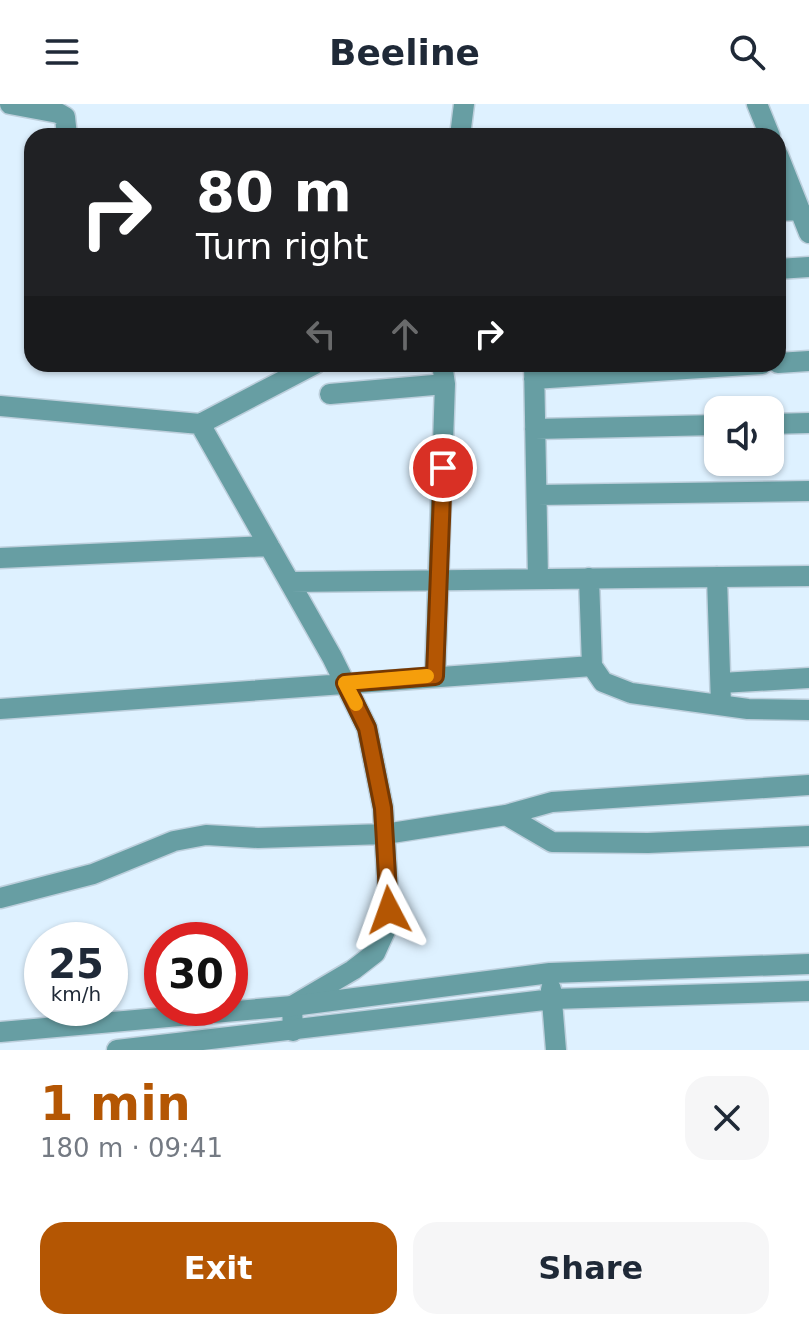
<!DOCTYPE html>
<html lang="en">
<head>
<meta charset="utf-8">
<style>
  :root { --surface:#fff; --page:#f6f6f7; --text:#1f2937; --muted:#747a83; --accent:#b45603 }
  body { margin:0; font-family:"DejaVu Sans",sans-serif; background:var(--page); color:var(--text); height:100vh; display:flex; flex-direction:column; font-size:30px; white-space:nowrap }
  * { box-sizing:border-box; margin:0 }
  p { font-size:26px; color:var(--muted) }
  .icon { flex:none; width:44px; height:44px; fill:none; stroke:currentColor; stroke-width:2; stroke-linecap:round; stroke-linejoin:round }
  .map { position:relative; height:946px; overflow:hidden }
  .side { display:flex; flex-direction:column; background:var(--surface); flex:1 }
  .side>* { flex:none }
  .hud { position:absolute; left:24px; top:24px; width:762px; height:244px; border-radius:24px; box-shadow:0 2px 6px #0004; background:#202124; color:#fff; overflow:hidden }
  .tools { position:absolute; left:704px; top:292px; display:grid; gap:16px }
  .tools a { display:grid; place-items:center; width:80px; height:80px; border-radius:16px; background:var(--surface); box-shadow:0 2px 6px #0004; font-size:40px }
  .speed { position:absolute; left:24px; top:818px; display:flex; gap:16px; font-size:40px; font-weight:700; text-align:center }
  .speed>* { display:grid; place-content:center; width:104px; height:104px; border-radius:50%; background:var(--surface); box-shadow:0 2px 6px #0004; line-height:1 }
  .speed small { font-size:20px; font-weight:400 }
  .speed .limit { border:12px solid #d22; background:#fff; color:#111 }
  .pin { position:absolute; display:grid; place-items:center; width:68px; height:68px; color:#fff; margin:-34px; border:4px solid #fff; border-radius:50%; box-shadow:0 2px 8px #0007 }
  .me { position:absolute; width:88px; margin:-44px; rotate:356deg; stroke-linejoin:round; filter:drop-shadow(0 0 6px #0008) }
  .turn { display:flex; align-items:center; gap:28px; height:168px; padding:0 40px; font-size:36px }
  .turn .icon { width:104px; height:104px; stroke-width:2.5 }
  .turn b { display:block; font-size:56px; line-height:68px }
  .lanes { display:flex; align-items:center; height:76px; padding:0 40px; background:#0003; justify-content:center; gap:40px; direction:ltr }
  .lanes .off { opacity:.35 }
  .round { display:grid; place-items:center; flex:none; width:84px; height:84px; border-radius:24px; background:var(--page) }
  .headline { display:flex; align-items:center; justify-content:space-between; height:136px; padding:0 40px }
  h1 { font-size:48px; font-weight:600; line-height:60px; color:var(--accent) }
  .primary-button { display:flex; gap:16px; margin-top:auto; padding:16px 40px }
  .primary-button a { flex:1; height:92px; border-radius:24px; background:var(--accent); color:#fff; font-size:32px; font-weight:600; line-height:92px; text-align:center }
  .primary-button a+a { background:var(--page); color:var(--text) }
  header { display:flex; justify-content:space-between; align-items:center; height:104px; padding:0 40px; background:var(--surface); font-size:36px; font-weight:600 }
  .map>svg:first-child { display:block }
  .lines { fill:none; stroke-linecap:round; stroke-linejoin:round }
  .minor-casing { stroke:#bdcfdc; stroke-width:23 }
  .tertiary-casing { stroke:#bdcfdc; stroke-width:23 }
  .minor { stroke:#679ea3; stroke-width:20 }
  .tertiary { stroke:#679ea3; stroke-width:20 }
  .route-casing { stroke:#753802; stroke-width:20 }
  .route { stroke:#b45603; stroke-width:14 }
  .slow { stroke:#f59e0b; stroke-width:14 }
</style>
</head>
<body>
<header><svg class="icon" aria-label="menu" viewBox="0 0 24 24"><path d="M4 6h16M4 12h16M4 18h16"/></svg>Beeline<svg class="icon" aria-label="search" viewBox="0 0 24 24"><circle cx="10" cy="10" r="6"/><path d="M15 15l6 6"/></svg></header>
<div class="map">
<svg width="809" height="946" viewBox="0 0 809 946">
  <rect width="100%" height="100%" fill="#def1ff"/>
  <g class="lines">
    <g class="minor-casing">
      <path id="minor" d="M10 0 58 9 65 13 67 32
        M757 0 770 32
        M460 32 464 0
        M778 51 809 129
        M778 107 800 106
        M778 165 809 163
        M778 259 809 257
        M534 260 538 475
        M534 275 762 260
        M330 290 445 280
        M0 302 200 320 315 260
        M200 320 332 553 367 624 383 704 389 806 385 827 375 849 353 866 292 902 293 927
        M770 320 809 319
        M535 325 718 321
        M537 391 809 387
        M0 454 269 442
        M717 473 721 601
        M589 474 592 562 603 578 631 589 748 605 809 606
        M290 478 809 472
        M435 572 445 280 442 260
        M721 579 809 574
        M0 605 592 562
        M506 711 552 738 648 739 809 732
        M0 794 93 770 174 737 206 731 258 734 385 730 506 711 552 698 809 681"/>
    </g>
    <g class="tertiary-casing">
      <path id="tertiary" d="M551 885 556 946
        M0 928 292 902 550 869 809 860
        M117 946 553 895 809 887"/>
    </g>
    <use href="#minor" class="minor"/>
    <use href="#tertiary" class="tertiary"/>
  </g>
  <g class="lines">
    <g class="route-casing">
      <path id="route" d="M389 806 383 704 367 624 345 579 435 572 443 364"/>
    </g>
    <use href="#route" class="route"/>
    <path class="slow" d="M356 600 345 579 427 572"/>
  </g>
</svg>
<div class="tools">
<a><svg class="icon" aria-label="sound" viewBox="0 0 24 24"><path d="M4 9h4l5-4v14l-5-4H4zM17 9q2 3 0 6"/></svg></a>
</div>
<div class="speed"><div>25<small>km/h</small></div><div class="limit">30</div></div>
<div class="pin" style="left:443px;top:364px;background:#d93025"><svg class="icon" aria-label="arrive" viewBox="0 0 24 24"><path d="M6 21V4h12l-3 4 3 4H6"/></svg></div>
<svg class="me" style="left:389px;top:806px" viewBox="-20 -20 40 40"><path d="M0-17L14 15 0 8-14 15z" fill="#b45603" stroke="#fff" stroke-width="4"/></svg>
<div class="hud">
<div class="turn"><svg class="icon" aria-label="right" viewBox="0 0 24 24"><path d="M7 20v-9h11M14 6l5 5-5 5"/></svg><div><b>80 m</b>Turn right</div></div>
<div class="lanes"><svg class="icon off" aria-label="left" viewBox="0 0 24 24"><path d="M17 20v-9H6M10 6l-5 5 5 5"/></svg><svg class="icon off" aria-label="ahead" viewBox="0 0 24 24"><path d="M12 20V5M6 11l6-6 6 6"/></svg><svg class="icon" aria-label="right" viewBox="0 0 24 24"><path d="M7 20v-9h11M14 6l5 5-5 5"/></svg></div>
</div>
</div>
<section class="side">
<div class="headline"><div><h1>1 min</h1><p>180 m · 09:41</p></div><a class="round"><svg class="icon" aria-label="close" viewBox="0 0 24 24"><path d="M6 6l12 12M18 6L6 18"/></svg></a></div>
<div class="primary-button"><a>Exit</a><a>Share</a></div>
</section>
</body>
</html>
